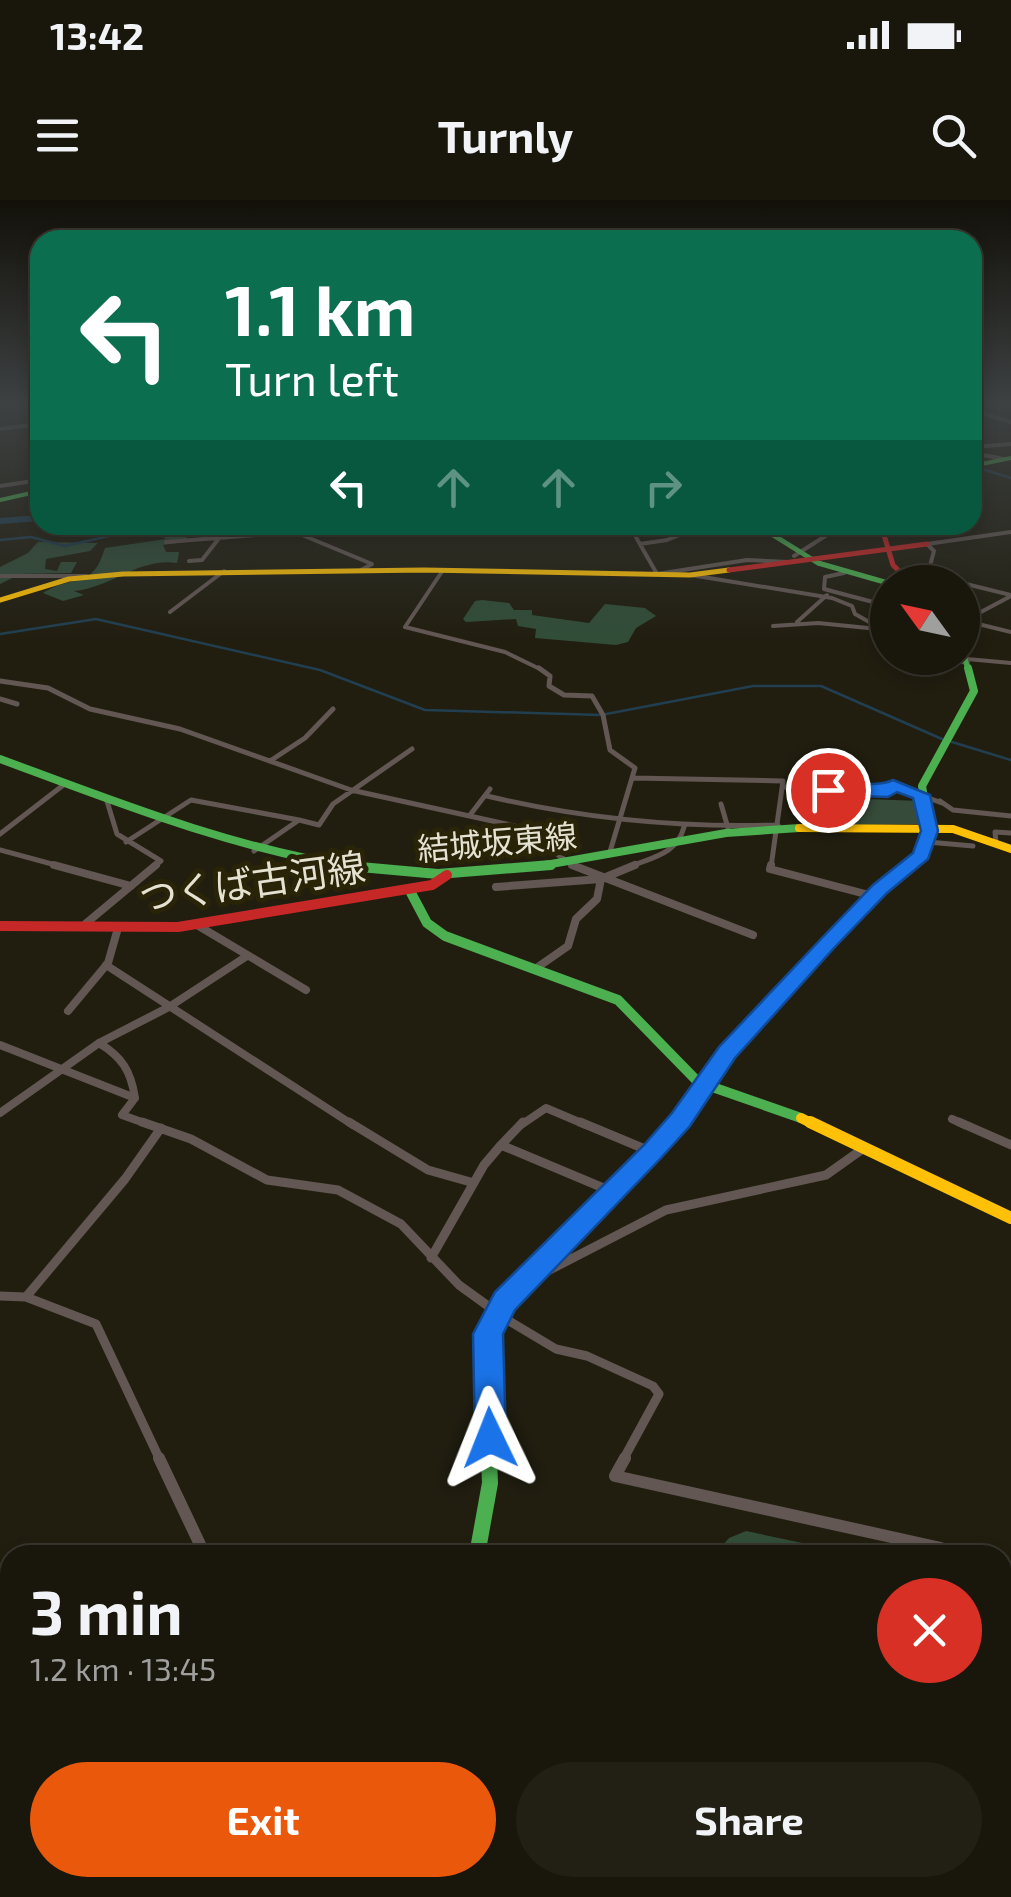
<!DOCTYPE html>
<html lang="en">
<head>
<meta charset="utf-8">
<style>
  :root { --surface:#19160c; --page:#221f15; --text:#f1f3f6; --muted:#9f9f9d; --line:#37352d; --accent:#ea580c }
  body { margin:0; font-family:"Exo 2","Noto Sans JP",sans-serif; background:var(--page); color:var(--text); height:100vh; display:flex; flex-direction:column; font-size:38px; white-space:nowrap }
  * { box-sizing:border-box; margin:0 }
  p { font-size:32px; color:var(--muted) }
  .icon { flex:none; width:55px; height:55px; fill:none; stroke:currentColor; stroke-width:2; stroke-linecap:round; stroke-linejoin:round }
  .map { position:relative; flex:1; overflow:hidden }
  .panel { position:absolute; left:0px; top:1345px; width:1012px; height:352px; display:flex; flex-direction:column; background:var(--surface); border-radius:30px 30px 0 0; box-shadow:0 5px 15px #0003,0 0 0 2px var(--line) }
  .panel>* { flex:none }
  .banner { position:absolute; left:30px; top:30px; width:952px; height:305px; border-radius:30px; box-shadow:0 5px 15px #0003,0 0 0 2px var(--line); background:#0b6e4f; color:#fff; overflow:hidden }
  .needle { width:65px; rotate:303deg }
  .tools { position:absolute; left:870px; top:365px; display:grid; gap:20px }
  .tools a { display:grid; place-items:center; width:110px; height:110px; border-radius:50%; background:var(--surface); box-shadow:0 5px 15px #0003,0 0 0 2px var(--line); font-size:50px }
  .pin { position:absolute; display:grid; place-items:center; width:85px; height:85px; color:#fff; margin:-42px; border:5px solid #fff; border-radius:50%; box-shadow:0 2px 10px #0007 }
  .me { position:absolute; width:110px; margin:-55px; rotate:358deg; stroke-linejoin:round; filter:drop-shadow(0 0 8px #0008) }
  .turn { display:flex; align-items:center; gap:35px; height:210px; padding:0 30px; font-size:45px }
  .turn .icon { width:130px; height:130px; stroke-width:2.5 }
  .turn b { display:block; font-size:70px; line-height:85px }
  .lanes { display:flex; align-items:center; height:95px; padding:0 30px; background:#0003; justify-content:center; gap:50px; direction:ltr }
  .lanes .off { opacity:.35 }
  .round { display:grid; place-items:center; flex:none; width:105px; height:105px; border-radius:52px; background:var(--page) }
  .head { display:flex; align-items:center; justify-content:space-between; height:170px; padding:0 30px }
  h1 { font-size:60px; font-weight:700; line-height:75px }
  .primary-button { display:flex; gap:20px; margin-top:auto; padding:20px 30px }
  .primary-button a { flex:1; height:115px; border-radius:60px; background:var(--accent); color:#fff; font-size:40px; font-weight:700; line-height:115px; text-align:center }
  .primary-button a+a { background:var(--page); color:var(--text) }
  .status { display:flex; justify-content:space-between; align-items:center; height:70px; padding:0 50px; background:var(--surface); direction:ltr }
  .status svg { height:28px; fill:currentColor }
  header { display:flex; justify-content:space-between; align-items:center; height:130px; padding:0 30px; background:var(--surface); font-size:45px; font-weight:700 }
  .map>svg:first-child { display:block }
  .green { fill:#374b3a }
  .forest { fill:#314d38 }
  .lines { fill:none; stroke-linecap:round; stroke-linejoin:round }
  .stream { stroke:#213f51; stroke-width:2.5 }
  .river-far1 { stroke:#213f51; stroke-width:5 }
  .river { stroke:#213f51; stroke-width:6 }
  .street-far4 { stroke:#625753; stroke-width:4 }
  .street-far3 { stroke:#625753; stroke-width:5 }
  .street-far2 { stroke:#625753; stroke-width:8 }
  .street-far1 { stroke:#625753; stroke-width:9 }
  .street { stroke:#625753; stroke-width:12 }
  .fast-far5 { stroke:#4caf50; stroke-width:4 }
  .fast-far4 { stroke:#4caf50; stroke-width:5 }
  .fast-far3 { stroke:#4caf50; stroke-width:8 }
  .fast-far2 { stroke:#4caf50; stroke-width:10 }
  .fast-far1 { stroke:#4caf50; stroke-width:12 }
  .fast { stroke:#4caf50; stroke-width:16 }
  .slow-far3 { stroke:#ffc107; stroke-width:5 }
  .slow-far2 { stroke:#ffc107; stroke-width:8 }
  .slow-far1 { stroke:#ffc107; stroke-width:10 }
  .slow { stroke:#ffc107; stroke-width:12 }
  .jam-far1 { stroke:#c62828; stroke-width:5 }
  .jam { stroke:#c62828; stroke-width:10 }
  .route { fill:#1a73e8; stroke:#114b97; stroke-width:2.5 }
  .labels { text-anchor:middle; dominant-baseline:central; stroke-width:10; stroke-linejoin:round; paint-order:stroke }
  .far-street-label { font-size:32px; fill:#e5e2d2; stroke:#292308 }
  .street-label { font-size:38px; fill:#e5e2d2; stroke:#292308 }
</style>
</head>
<body>
<div class="status"><b>13:42</b><svg viewBox="0 0 49 12"><path d="M0 12V9h3v3zM5 12V6h3v6zM10 12V3h3v9zM15 12V0h3v12zM26 1h20v11H26zM47 4h2v5h-2z"/></svg></div>
<header><svg class="icon" aria-label="menu" viewBox="0 0 24 24"><path d="M4 6h16M4 12h16M4 18h16"/></svg>Turnly<svg class="icon" aria-label="search" viewBox="0 0 24 24"><circle cx="10" cy="10" r="6"/><path d="M15 15l6 6"/></svg></header>
<div class="map">
<svg width="1011" height="1697" viewBox="0 0 1011 1697">
  <rect width="100%" height="100%" fill="#211e10"/>
  <path class="green" d="M813 597 920 601 922 624 825 625 823 617 814 616Z"/>
  <path class="forest" d="M154 325H170L188 336 184 342 163 345 166 352H179L177 363C140 357 110 388 74 391L84 395 63 401 43 393C75 373 92 391 105 348L166 339 149 328Z
    M38 342 98 343 90 351 46 359 45 369 57 371 61 362H77L71 373 20 374 0 384V367L28 353Z
    M482 400 509 403 514 410H532V415L589 423 605 404 645 408 656 416 636 428 628 442 616 445 535 438 536 429 518 426 516 419 466 422 463 419 475 401Z
    M746 1331 859 1355H714L729 1338Z
    M795 1688H952C909 1697 841 1694 795 1688Z"/>
  <g class="lines">
    <path class="stream" d="M976 267 1011 278
      M390 325H407
      M0 340 31 337 65 346 158 325
      M0 434 96 419 320 470 425 510 601 515 753 486H821L942 539
      M952 542 1011 560"/>
    <path class="river-far1" d="M26 319 40 318"/>
    <path class="river" d="M0 321 40 318"/>
    <path class="street-far4" d="M972 210 1011 222
      M0 229 40 224
      M972 247 1011 244
      M972 253 1004 259
      M0 286 40 280
      M278 325 372 364 361 370
      M629 325 657 374 747 360 788 362
      M166 342 293 332
      M640 344 667 340 705 325
      M794 356 841 326 883 335
      M189 361 202 360 220 337
      M443 370 405 427 505 452 542 470
      M844 373 825 377 824 389 888 406
      M691 375 832 398 852 406 855 414 880 428
      M901 375 927 377 934 351 927 344 1011 332
      M0 376H86
      M924 382 927 377 962 382
      M962 383 1011 395
      M170 412 224 371
      M962 420 1011 432
      M797 422 827 395
      M773 426 818 423 888 430
      M962 436 964 421 1011 396
      M935 458 968 463
      M967 459 1011 463"/>
    <path class="street-far3" d="M539 468 550 476 549 486 564 495 592 496 603 515 610 550 635 568 609 655
      M0 481 48 488 90 509 180 529 351 590 515 626 576 667
      M0 499 17 504
      M270 561 305 538 333 509
      M633 578 783 581 771 667
      M785 587 888 592 893 585 942 603
      M487 596C584 619 678 628 778 625
      M106 598 117 634 161 661 153 667
      M940 601 953 610 1011 616
      M721 604 728 628
      M470 615 490 589
      M299 620 319 625 333 604 412 549
      M0 634 66 583
      M126 642 191 600 299 620 254 651
      M928 642 973 646
      M996 642 995 632 1011 633
      M0 650 63 667
      M629 667C653 657 677 654 684 627"/>
    <path class="street-far2" d="M54 665 131 686
      M572 665 753 735
      M771 665 770 669 873 696
      M496 687 601 679 635 665
      M84 725 156 665
      M197 725 306 790
      M106 765 353 925
      M535 769 568 746 576 719 597 699 601 679
      M68 811 108 763 118 728
      M99 843C122 857 131 871 135 898L122 915 150 925
      M0 845 135 898
      M0 913 99 843 169 807 247 756
      M952 919 965 925
      M521 925 546 908 586 925"/>
    <path class="street-far1" d="M142 922 191 939 267 980 338 990 401 1024 459 1085 506 1119 556 1149 587 1156 653 1186 659 1194 623 1260
      M349 922 428 970 474 983
      M580 922 652 952
      M959 922 1011 945
      M501 945 523 922
      M431 1058 484 965 501 945 613 992
      M538 1076 666 1010 826 975 864 948
      M0 1096 26 1097 96 1124 160 1260
      M26 1097 125 979 161 928"/>
    <path class="street" d="M159 1258 205 1355
      M625 1258 615 1276 941 1348
      M1002 1603 1011 1599
      M359 1688 364 1697
      M594 1688 623 1697
      M937 1697 939 1688"/>
    <path class="fast-far5" d="M972 266 1011 258
      M0 300 40 291"/>
    <path class="fast-far4" d="M757 325 818 363 888 383
      M962 447 968 470"/>
    <path class="fast-far3" d="M0 559C116 602 231 648 354 667
      M929 628 922 586 974 491 968 468
      M534 667 726 633 799 628
      M910 667 928 642 929 628"/>
    <path class="fast-far2" d="M338 665 438 674 551 665
      M409 689 427 723 445 736 618 800 698 882 801 918
      M677 925 727 853 880 689 913 665"/>
    <path class="fast-far1" d="M490 1260 487 1146 496 1113 679 922"/>
    <path class="fast" d="M477 1355 490 1283 489 1258
      M302 1697 307 1688"/>
    <path class="slow-far3" d="M0 400 69 379 123 374 424 370 690 375 729 370"/>
    <path class="slow-far2" d="M799 628 953 629 1011 649"/>
    <path class="slow-far1" d="M801 918 815 925"/>
    <path class="slow" d="M810 922 1011 1018"/>
    <path class="jam-far1" d="M881 325 893 365 910 382
      M729 370 927 344"/>
    <path class="jam" d="M0 726 178 727 432 685 447 675"/>
  </g>
  <linearGradient id="sky" x2="0" y2="1"><stop stop-color="#121009"/><stop offset="0.46" stop-color="#3d4142"/><stop offset="1" stop-color="#3d4142" stop-opacity="0"/></linearGradient>
  <rect width="1011" height="440" fill="url(#sky)"/>
  <path class="route" d="M893 580 930 595 938 631 928 659 887 693 834 748 735 858 690 926 661 958 515 1110 503 1134 506 1238 501 1248 490 1252 479 1248 475 1238 473 1134 495 1092 644 945 672 913 719 847 820 740 873 685 913 653 921 631 913 598 897 592 888 597 828 595 819 590C838 576 872 590 893 580Z"/>
  <g class="labels">
    <g class="far-street-label">
      <text transform="translate(497 641) rotate(-5)">結城坂東線</text>
    </g>
    <g class="street-label">
      <text transform="translate(252 681) rotate(-8)">つくば古河線</text>
    </g>
  </g>
</svg>
<div class="tools">
<a><svg class="needle" viewBox="-14 -14 28 28"><path d="M0-13l5 13h-10z" fill="#e53935"/><path d="M0 13l5-13h-10z" fill="#9f9f9d"/></svg></a>
</div>
<div class="pin" style="left:828px;top:590px;background:#d93025"><svg class="icon" aria-label="arrive" viewBox="0 0 24 24"><path d="M6 21V4h12l-3 4 3 4H6"/></svg></div>
<svg class="me" style="left:490px;top:1238px" viewBox="-20 -20 40 40"><path d="M0-17L14 15 0 8-14 15z" fill="#1a73e8" stroke="#fff" stroke-width="4"/></svg>
<div class="banner">
<div class="turn"><svg class="icon" aria-label="left" viewBox="0 0 24 24"><path d="M17 20v-9H6M10 6l-5 5 5 5"/></svg><div><b>1.1 km</b>Turn left</div></div>
<div class="lanes"><svg class="icon" aria-label="left" viewBox="0 0 24 24"><path d="M17 20v-9H6M10 6l-5 5 5 5"/></svg><svg class="icon off" aria-label="ahead" viewBox="0 0 24 24"><path d="M12 20V5M6 11l6-6 6 6"/></svg><svg class="icon off" aria-label="ahead" viewBox="0 0 24 24"><path d="M12 20V5M6 11l6-6 6 6"/></svg><svg class="icon off" aria-label="right" viewBox="0 0 24 24"><path d="M7 20v-9h11M14 6l5 5-5 5"/></svg></div>
</div>
<section class="panel">
<div class="head"><div><h1>3 min</h1><p>1.2 km · 13:45</p></div><a class="round" style="background:#d93025;color:#fff"><svg class="icon" aria-label="close" viewBox="0 0 24 24"><path d="M6 6l12 12M18 6L6 18"/></svg></a></div>
<div class="primary-button"><a>Exit</a><a>Share</a></div>
</section>
</div>
</body>
</html>
